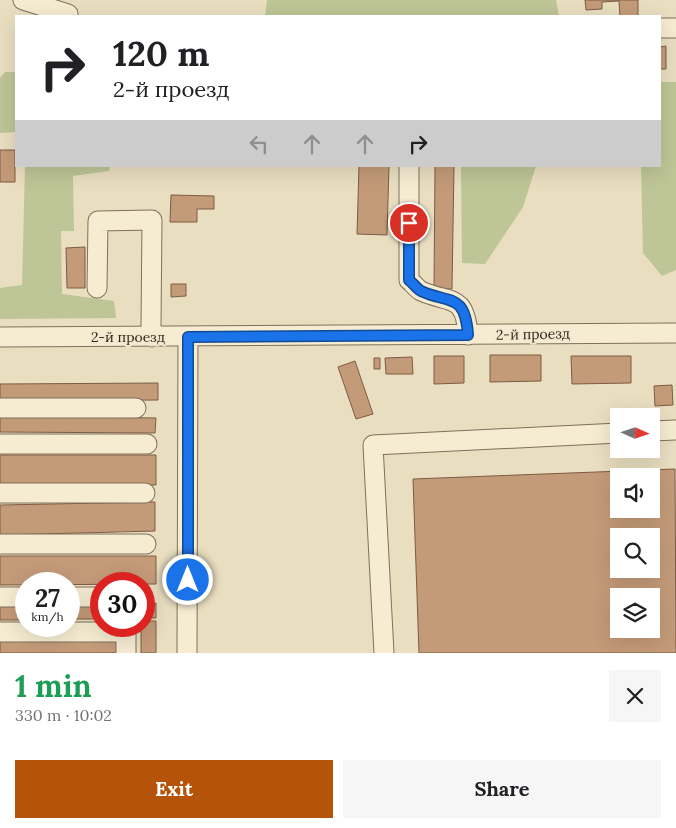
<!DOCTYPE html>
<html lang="en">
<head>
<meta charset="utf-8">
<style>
  :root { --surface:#fff; --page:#f6f6f6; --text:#202124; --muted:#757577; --accent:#b45309 }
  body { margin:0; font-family:Lora,serif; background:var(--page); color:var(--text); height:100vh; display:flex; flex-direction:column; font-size:19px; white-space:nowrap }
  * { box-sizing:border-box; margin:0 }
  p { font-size:16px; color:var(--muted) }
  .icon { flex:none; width:28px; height:28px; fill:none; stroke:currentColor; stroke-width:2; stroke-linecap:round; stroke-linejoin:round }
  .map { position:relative; height:653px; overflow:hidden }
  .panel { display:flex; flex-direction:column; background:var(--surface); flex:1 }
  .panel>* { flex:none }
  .hud { position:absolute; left:15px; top:15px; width:646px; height:152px; border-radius:0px; box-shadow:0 5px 20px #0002; background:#fff; color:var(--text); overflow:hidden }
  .needle { width:32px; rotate:93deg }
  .controls { position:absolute; left:610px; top:408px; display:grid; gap:10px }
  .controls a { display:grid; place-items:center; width:50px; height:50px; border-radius:0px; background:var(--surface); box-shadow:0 5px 20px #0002; font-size:25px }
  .speed { position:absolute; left:15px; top:572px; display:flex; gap:10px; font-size:25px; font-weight:700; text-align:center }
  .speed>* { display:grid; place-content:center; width:65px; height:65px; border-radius:50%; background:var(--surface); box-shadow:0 5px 20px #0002; line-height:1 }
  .speed small { font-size:12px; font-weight:400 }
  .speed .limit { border:8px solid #d22; background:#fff; color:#111 }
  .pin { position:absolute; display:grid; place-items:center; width:42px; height:42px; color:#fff; margin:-21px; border:2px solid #fff; border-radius:50%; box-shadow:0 1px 5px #0007 }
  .me { position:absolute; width:55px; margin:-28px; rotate:0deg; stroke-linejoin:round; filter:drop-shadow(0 0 4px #0008) }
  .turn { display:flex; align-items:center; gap:18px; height:105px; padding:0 15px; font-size:22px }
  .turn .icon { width:65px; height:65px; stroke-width:2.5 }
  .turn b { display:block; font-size:35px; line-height:42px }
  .lanes { display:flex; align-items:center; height:48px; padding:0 15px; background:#0003; justify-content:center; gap:25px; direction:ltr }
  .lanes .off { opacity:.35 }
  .round { display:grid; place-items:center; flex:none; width:52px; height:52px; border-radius:0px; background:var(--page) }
  .head { display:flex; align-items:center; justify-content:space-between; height:85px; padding:0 15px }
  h1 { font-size:30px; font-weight:700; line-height:38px; color:#1e9e55 }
  .cta { display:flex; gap:10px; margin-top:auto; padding:10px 15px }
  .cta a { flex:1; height:58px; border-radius:0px; background:var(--accent); color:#fff; font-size:20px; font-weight:700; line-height:58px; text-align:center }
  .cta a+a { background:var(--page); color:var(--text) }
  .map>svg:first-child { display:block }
  .green { fill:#bec596 }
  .building { fill:#c49b79; stroke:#7d5c42; fill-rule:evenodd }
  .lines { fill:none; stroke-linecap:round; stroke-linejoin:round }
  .minor-casing { stroke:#80705a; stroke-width:21 }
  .minor { stroke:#f5ecd2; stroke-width:19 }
  .route-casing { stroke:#114b97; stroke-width:12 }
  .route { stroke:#1a73e8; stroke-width:9 }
  .labels { text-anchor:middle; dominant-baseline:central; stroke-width:4; stroke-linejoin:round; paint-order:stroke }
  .street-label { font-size:14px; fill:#31281d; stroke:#f1e9cf }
</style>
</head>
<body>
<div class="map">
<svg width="676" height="653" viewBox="0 0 676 653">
  <rect width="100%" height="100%" fill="#e9dec0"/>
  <path class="green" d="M267 0H556L559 16H265Z
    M5 72H16V132L0 133V78Z
    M660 82H676V270L662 276 643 253 641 166H660Z
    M25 166H110L109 171 73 176 74 231H61L62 294 114 301 116 318 0 319V288L22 285Z
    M461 166H536L523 207 485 264 462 263Z"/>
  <path class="building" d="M585 0H638V16H620L619 1 602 2V9L586 10Z
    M666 46V69H660V47Z
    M0 150H15V182H0Z
    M359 166H389L387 235 357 234Z
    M435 166H454L452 289H434Z
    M171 195 214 196V209H197V222H170Z
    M85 247V288H67L66 248Z
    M171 284H186V296L171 297Z
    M490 355H541V381L490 382Z
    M434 356H464V383L434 384Z
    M571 356H631V383L572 384Z
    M412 357 413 374H386L385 358Z
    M374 358H380V369H374Z
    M355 361 373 414 356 419 338 367Z
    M158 383V400L0 401V384Z
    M672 385 673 405 655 406 654 386Z
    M0 416 156 418 155 433 0 432Z
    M0 455H156V485L0 484Z
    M675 469 676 653H419L413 479ZM619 476H651V509H619ZM619 536H651V569H619ZM619 596H651V629H619Z
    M155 502V531L0 535V505Z
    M0 556H156V584L0 585Z
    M101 603V619H69V604Z
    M144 603H156V618H144Z
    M26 604V620H0V605Z
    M144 621H156V653H141V626H144Z
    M0 641H118V653H0Z"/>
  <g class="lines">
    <g class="minor-casing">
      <path id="minor" d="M23 0 68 14
        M660 28H676
        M409 166V280C413 283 417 289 421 291 449 304 465 292 468 335
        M97 288 98 221 152 220 151 325 152 337
        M0 337 676 333
        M0 408H136
        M651 431 676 430
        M0 444H147
        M0 493H145
        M0 544H146
        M0 597H26
        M69 597H101
        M0 632H126V653
        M187 653 188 337
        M384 653 373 445 619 433"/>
    </g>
    <use href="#minor" class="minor"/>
  </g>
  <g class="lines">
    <g class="route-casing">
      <path id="route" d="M188 580V337L468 335C465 292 449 304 421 291 417 289 413 283 409 280V223"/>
    </g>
    <use href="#route" class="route"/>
  </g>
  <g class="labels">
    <g class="street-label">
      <text transform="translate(533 334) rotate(-1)">2-й проезд</text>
      <text x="128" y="337">2-й проезд</text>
    </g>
  </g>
</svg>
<div class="controls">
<a><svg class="needle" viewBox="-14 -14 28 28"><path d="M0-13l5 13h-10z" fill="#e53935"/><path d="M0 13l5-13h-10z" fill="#757577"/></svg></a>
<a><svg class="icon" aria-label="sound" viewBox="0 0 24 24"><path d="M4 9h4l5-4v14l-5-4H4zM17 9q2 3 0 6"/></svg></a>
<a><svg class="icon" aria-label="search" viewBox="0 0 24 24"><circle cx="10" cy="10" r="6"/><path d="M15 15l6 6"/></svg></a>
<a><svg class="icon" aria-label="layers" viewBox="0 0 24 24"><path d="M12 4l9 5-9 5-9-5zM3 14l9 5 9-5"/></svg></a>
</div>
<div class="speed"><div>27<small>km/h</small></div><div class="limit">30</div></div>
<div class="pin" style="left:409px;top:223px;background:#d93025"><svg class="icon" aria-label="arrive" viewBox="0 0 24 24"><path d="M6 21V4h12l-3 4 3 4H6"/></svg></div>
<svg class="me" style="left:188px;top:580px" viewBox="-20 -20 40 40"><circle r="17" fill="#1a73e8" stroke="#fff" stroke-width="3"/><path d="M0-11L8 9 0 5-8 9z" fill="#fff"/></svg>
<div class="hud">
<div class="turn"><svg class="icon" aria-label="right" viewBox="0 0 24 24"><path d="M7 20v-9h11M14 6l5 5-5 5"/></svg><div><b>120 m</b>2-й проезд</div></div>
<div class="lanes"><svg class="icon off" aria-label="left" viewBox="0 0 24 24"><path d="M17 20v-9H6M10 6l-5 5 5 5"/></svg><svg class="icon off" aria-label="ahead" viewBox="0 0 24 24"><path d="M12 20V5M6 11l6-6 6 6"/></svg><svg class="icon off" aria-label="ahead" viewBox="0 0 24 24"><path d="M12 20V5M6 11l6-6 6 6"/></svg><svg class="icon" aria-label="right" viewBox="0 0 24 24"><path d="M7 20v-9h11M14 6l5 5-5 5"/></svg></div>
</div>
</div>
<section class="panel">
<div class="head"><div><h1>1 min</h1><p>330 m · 10:02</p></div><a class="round"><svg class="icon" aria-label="close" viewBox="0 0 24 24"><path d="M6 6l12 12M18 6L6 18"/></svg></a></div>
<div class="cta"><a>Exit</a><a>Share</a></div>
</section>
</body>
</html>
